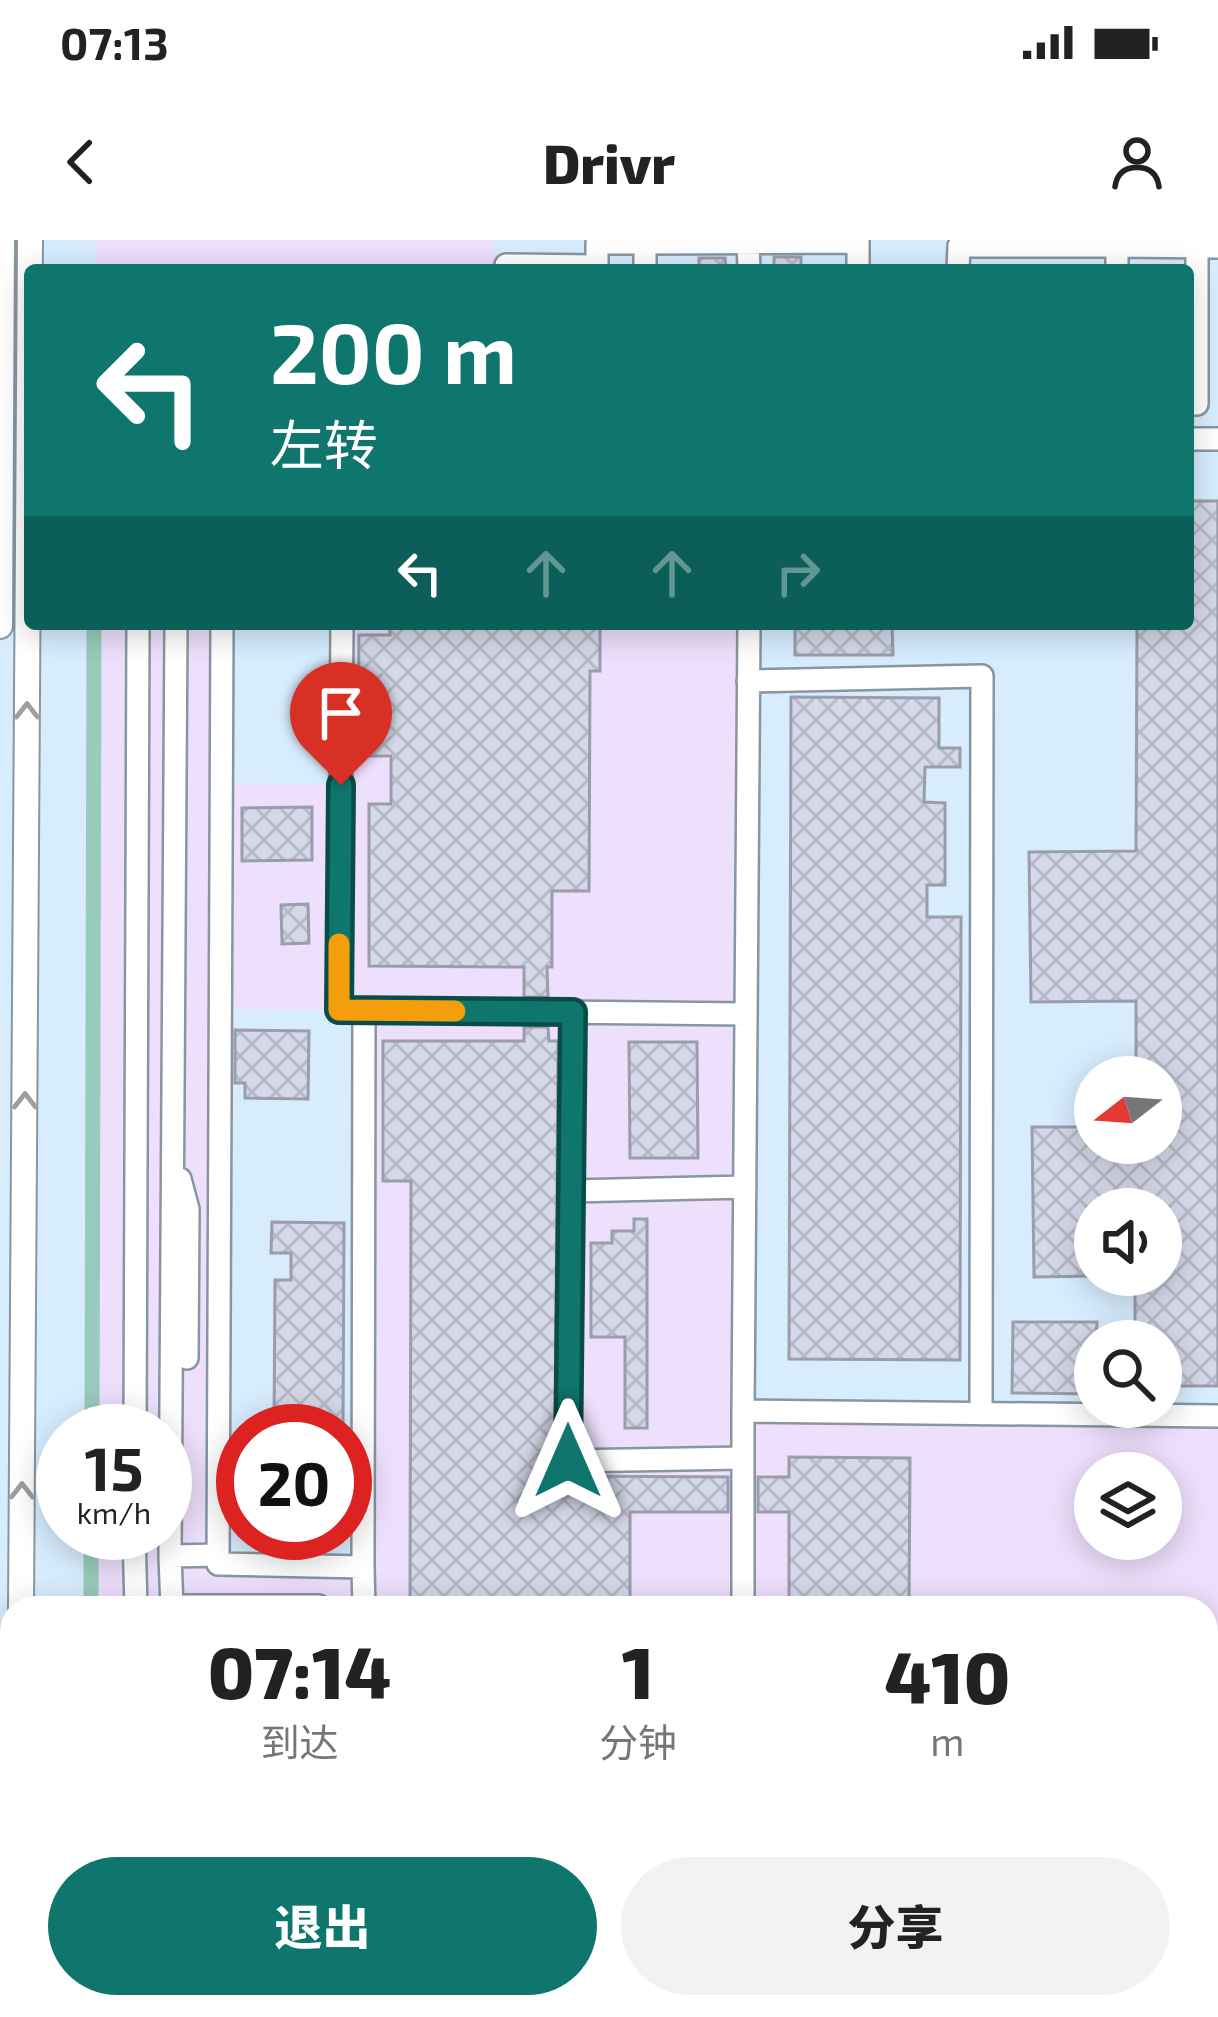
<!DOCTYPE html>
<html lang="zh">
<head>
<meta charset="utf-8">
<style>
  :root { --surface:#fff; --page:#f2f2f2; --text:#222; --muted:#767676; --accent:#0f766e }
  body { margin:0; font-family:"Exo 2","Noto Sans SC",sans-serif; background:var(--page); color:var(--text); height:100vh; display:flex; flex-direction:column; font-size:45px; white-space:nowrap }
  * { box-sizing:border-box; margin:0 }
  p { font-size:39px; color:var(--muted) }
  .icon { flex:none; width:66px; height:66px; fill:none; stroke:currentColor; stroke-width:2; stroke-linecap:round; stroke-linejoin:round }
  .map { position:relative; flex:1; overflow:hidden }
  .details { position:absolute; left:0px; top:1356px; width:1218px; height:423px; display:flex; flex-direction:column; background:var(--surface); border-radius:36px 36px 0 0; box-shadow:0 6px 30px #0003 }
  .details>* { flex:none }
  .banner { position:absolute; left:24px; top:24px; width:1170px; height:366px; border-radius:12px; box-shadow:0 6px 30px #0003; background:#0f766e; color:#fff; overflow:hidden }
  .needle { width:78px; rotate:253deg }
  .tools { position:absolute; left:1074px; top:816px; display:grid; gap:24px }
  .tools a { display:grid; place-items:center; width:108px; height:108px; border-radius:50%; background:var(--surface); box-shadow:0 6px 30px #0003; font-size:60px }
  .speed { position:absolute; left:36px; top:1164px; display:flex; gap:24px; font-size:60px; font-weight:700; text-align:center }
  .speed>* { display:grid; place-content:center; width:156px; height:156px; border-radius:50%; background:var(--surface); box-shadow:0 6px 30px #0003; line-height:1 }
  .speed small { font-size:30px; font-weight:400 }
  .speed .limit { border:18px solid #d22; background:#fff; color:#111 }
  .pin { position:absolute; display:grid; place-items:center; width:102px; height:102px; color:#fff; margin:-123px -51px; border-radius:50% 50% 50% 0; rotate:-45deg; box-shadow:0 0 12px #0007 }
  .pin .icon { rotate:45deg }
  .me { position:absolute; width:132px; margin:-66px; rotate:0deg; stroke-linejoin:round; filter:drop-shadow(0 0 9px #0008) }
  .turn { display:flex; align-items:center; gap:42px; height:252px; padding:0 48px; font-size:54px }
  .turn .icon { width:156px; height:156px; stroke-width:2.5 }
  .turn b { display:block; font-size:84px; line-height:102px }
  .lanes { display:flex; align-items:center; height:114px; padding:0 48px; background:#0003; justify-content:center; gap:60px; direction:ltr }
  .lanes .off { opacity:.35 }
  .eta { display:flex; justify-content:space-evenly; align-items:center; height:204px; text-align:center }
  .eta b { font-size:72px; font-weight:800; line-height:84px }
  .button { display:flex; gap:24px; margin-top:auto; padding:24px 48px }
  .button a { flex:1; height:138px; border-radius:72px; background:var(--accent); color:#fff; font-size:48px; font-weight:800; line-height:138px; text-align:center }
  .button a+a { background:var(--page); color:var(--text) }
  .status { display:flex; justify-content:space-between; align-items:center; height:84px; padding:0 60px; background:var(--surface); direction:ltr }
  .status svg { height:33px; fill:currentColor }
  header { display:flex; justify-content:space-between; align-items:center; height:156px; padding:0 48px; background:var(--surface); font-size:54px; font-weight:800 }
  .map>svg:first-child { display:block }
  .built { fill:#d7edfe; fill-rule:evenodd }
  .grass { fill:#eedffc; fill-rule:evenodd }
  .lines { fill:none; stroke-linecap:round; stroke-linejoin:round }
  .canal { stroke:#98cbbc; stroke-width:15 }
  .building { fill:url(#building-cross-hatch); stroke:#999dac; stroke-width:3 }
  .minor-casing { stroke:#8896a1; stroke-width:26 }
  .major-casing { stroke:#8896a1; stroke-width:28 }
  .minor { stroke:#fff; stroke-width:21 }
  .major { stroke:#fff; stroke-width:24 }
  .oneway { stroke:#9d9fa1 }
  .route-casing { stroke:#0a4d48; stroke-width:30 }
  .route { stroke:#0f766e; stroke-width:21 }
  .slow { stroke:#f59e0b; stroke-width:21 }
</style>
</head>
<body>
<div class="status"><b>07:13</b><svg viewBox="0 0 49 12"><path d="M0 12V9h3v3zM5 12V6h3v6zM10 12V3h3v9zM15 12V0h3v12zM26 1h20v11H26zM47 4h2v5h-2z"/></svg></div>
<header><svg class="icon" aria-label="back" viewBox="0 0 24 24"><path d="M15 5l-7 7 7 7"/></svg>Drivr<svg class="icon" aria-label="person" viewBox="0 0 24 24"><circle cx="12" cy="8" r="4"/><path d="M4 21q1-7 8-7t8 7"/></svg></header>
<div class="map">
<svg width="1218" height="1777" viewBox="0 0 1218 1777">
  <defs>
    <pattern id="building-cross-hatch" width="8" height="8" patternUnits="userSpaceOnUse" patternTransform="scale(3)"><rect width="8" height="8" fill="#d4d8e8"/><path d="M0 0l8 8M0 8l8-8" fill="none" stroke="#b6bac7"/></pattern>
  </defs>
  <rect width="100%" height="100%" fill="#eff8ff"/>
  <path class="built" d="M0 0H1218V1777H0ZM30 30H1188V384H30ZM1095 837H1161V903H1095ZM1095 969H1161V1035H1095ZM1095 1101H1161V1167H1095ZM63 1191H165V1293H63ZM243 1191H345V1293H243ZM1095 1233H1161V1299H1095ZM12 1368H1206V1767H12Z"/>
  <path class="grass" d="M101 0H494V30H95V2Z
    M94 384H222V543L340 545 342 384H749L743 1170 1218 1176V1777H90V1767H1206V1368H91V1293H165V1191H92ZM222 769 363 770 362 1327 218 1315ZM1095 1233H1161V1299H1095Z"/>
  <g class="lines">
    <path class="canal" d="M92 1191 94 384
      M91 1368V1293
      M90 1777V1767"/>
  </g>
  <path class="building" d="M774 17H801V30H774Z
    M699 18H725L726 30H699Z
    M1188 261H1218V1146H1161V1101H1135V1035H1161V969H1095V1036L1034 1037 1032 887H1095V903H1161V837H1136V761L1031 762 1029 612 1136 611 1137 384H1188Z
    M390 384H600V431H590L589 651H552V727H547L548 757H524V727L369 726V564H391V516H358L359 395H390Z
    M795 384H892L893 415H795Z
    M791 457 939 458V508H960V527H925L924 562 945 563V645H927V677H961L960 1120 789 1119Z
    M312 567V620L242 621V568Z
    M308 664 309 703 282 704 281 665Z
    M524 787H548L549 801H558L555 1227 568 1236 728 1237V1272H630V1368H410L411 941H383V801H524Z
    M235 790 309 791 308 859 245 858V843H235Z
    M629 802H697L698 918H630Z
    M634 979H647V1188H625V1097H591V1003H612V991H634Z
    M272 982 344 983 343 1191H274L275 1040H291V1013H271Z
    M1013 1082H1097L1095 1154 1012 1153Z
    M789 1217 910 1218 909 1368H789V1272H758V1237H789Z
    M1206 1500H1218V1777H1206Z"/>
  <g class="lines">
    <g class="minor-casing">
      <path id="minor" d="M748 0 749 30
        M506 30V25L597 26
        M597 30V3H645
        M645 30V3L858 2V30
        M958 30 959 6H1117
        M1117 30V6L1218 7
        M1188 164H1197V7
        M1188 199H1218
        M176 384 170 1316 218 1315
        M222 384 218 1324 363 1327 364 770 746 774
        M342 384 339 770H364
        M749 384 743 1171 1218 1176
        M748 441 982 436 981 1174
        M573 772 568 1221 743 1218
        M180 939 188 969 187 1118
        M571 951 745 947
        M135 1191 138 384
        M134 1293 136 1368
        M170 1316 172 1368
        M363 1327 364 1368
        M172 1366H319
        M743 1368V1171
        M190 1767V1777
        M742 1777V1767"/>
    </g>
    <g class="major-casing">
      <path id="major" d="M0 386 2 0
        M21 1368 30 0
        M19 1777V1767"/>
    </g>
    <use href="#minor" class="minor"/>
    <use href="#major" class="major"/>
  </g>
  <defs><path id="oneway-chevron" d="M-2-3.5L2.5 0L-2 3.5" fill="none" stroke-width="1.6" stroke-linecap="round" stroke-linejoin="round" transform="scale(3)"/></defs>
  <g class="oneway">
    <use href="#oneway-chevron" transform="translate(27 471) rotate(-90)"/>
    <use href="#oneway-chevron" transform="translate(25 861) rotate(-90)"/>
    <use href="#oneway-chevron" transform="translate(22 1251) rotate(-90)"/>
  </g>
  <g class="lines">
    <g class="route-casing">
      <path id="route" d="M341 545 339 770 573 772 568 1221"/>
    </g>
    <use href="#route" class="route"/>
    <path class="slow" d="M339 704V770L455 771"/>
  </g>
</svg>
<div class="tools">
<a><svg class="needle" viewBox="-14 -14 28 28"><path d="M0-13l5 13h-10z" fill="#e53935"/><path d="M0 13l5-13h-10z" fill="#767676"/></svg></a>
<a><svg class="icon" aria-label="sound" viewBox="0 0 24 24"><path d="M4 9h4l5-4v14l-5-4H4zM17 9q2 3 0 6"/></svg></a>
<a><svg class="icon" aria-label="search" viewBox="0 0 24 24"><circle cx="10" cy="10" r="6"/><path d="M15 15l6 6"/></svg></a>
<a><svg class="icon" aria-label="layers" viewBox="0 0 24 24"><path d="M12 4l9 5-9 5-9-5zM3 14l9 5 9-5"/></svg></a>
</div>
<div class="speed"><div>15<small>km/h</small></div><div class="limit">20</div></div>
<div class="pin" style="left:341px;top:545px;background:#d93025"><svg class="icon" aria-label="arrive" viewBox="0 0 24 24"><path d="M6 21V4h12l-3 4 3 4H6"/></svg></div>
<svg class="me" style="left:568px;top:1221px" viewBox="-20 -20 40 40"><path d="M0-17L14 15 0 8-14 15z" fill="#0f766e" stroke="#fff" stroke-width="4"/></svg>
<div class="banner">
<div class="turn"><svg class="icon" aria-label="left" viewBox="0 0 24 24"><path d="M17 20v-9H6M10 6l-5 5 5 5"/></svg><div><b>200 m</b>左转</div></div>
<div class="lanes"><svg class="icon" aria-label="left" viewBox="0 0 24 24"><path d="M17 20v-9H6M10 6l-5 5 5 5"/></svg><svg class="icon off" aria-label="ahead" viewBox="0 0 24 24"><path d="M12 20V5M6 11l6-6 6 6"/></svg><svg class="icon off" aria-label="ahead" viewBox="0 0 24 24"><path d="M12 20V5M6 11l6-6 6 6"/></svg><svg class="icon off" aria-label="right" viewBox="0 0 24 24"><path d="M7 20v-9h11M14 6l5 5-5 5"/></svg></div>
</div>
<section class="details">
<div class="eta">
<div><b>07:14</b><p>到达</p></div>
<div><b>1</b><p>分钟</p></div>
<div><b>410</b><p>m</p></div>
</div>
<div class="button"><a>退出</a><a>分享</a></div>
</section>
</div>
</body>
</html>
